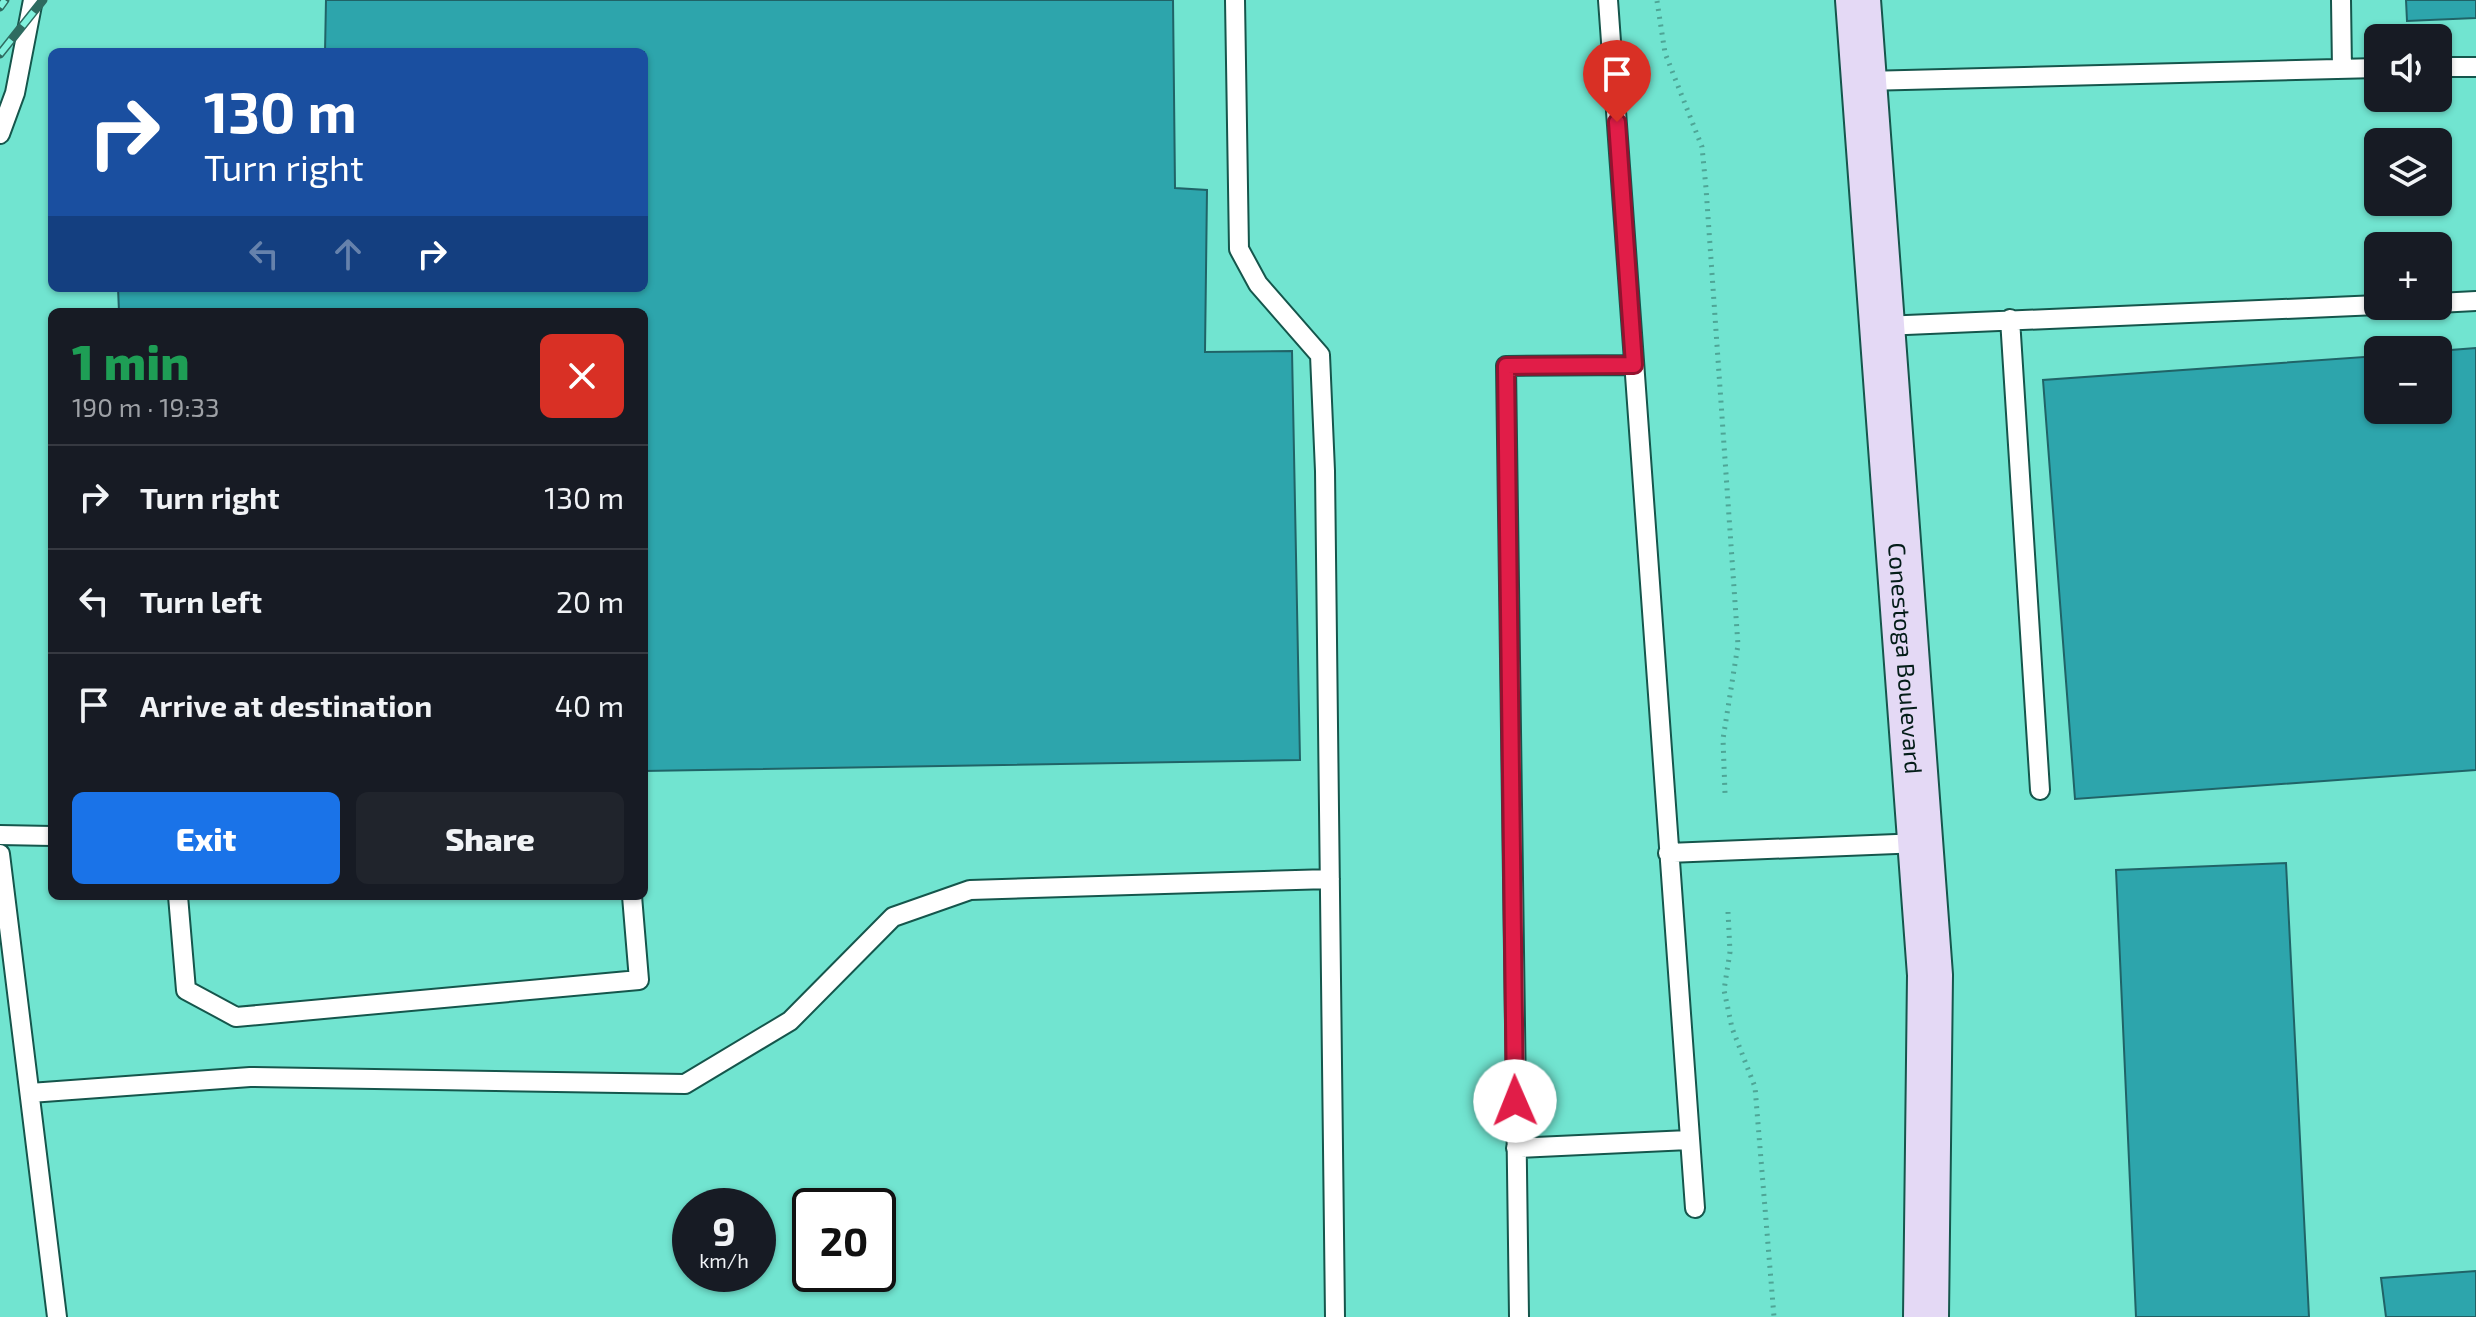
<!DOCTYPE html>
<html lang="en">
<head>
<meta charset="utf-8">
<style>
  :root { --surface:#171b24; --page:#20242c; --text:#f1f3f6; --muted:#9ea1a6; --line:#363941; --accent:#1a73e8 }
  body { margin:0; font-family:"Exo 2",sans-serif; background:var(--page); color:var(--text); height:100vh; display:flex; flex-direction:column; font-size:30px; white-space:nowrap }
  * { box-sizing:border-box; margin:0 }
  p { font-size:26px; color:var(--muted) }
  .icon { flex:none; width:44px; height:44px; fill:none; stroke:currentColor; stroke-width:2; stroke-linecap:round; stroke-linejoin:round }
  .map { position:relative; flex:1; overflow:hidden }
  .details { position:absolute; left:48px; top:308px; width:600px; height:592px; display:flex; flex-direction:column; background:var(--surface); border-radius:12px; box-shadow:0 2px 6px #0004 }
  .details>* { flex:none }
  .hud { position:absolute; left:48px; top:48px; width:600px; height:244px; border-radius:12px; box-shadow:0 2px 6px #0004; background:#1a4fa0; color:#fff; overflow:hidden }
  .tools { position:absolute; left:2364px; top:24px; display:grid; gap:16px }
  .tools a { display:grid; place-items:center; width:88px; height:88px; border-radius:12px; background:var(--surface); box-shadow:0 2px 6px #0004; font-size:40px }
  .speed { position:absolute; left:672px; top:1188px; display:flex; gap:16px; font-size:40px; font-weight:700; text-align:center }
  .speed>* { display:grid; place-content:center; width:104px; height:104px; border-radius:50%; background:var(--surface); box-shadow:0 2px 6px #0004; line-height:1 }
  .speed small { font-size:20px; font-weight:400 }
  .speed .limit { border:4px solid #111; border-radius:12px; background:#fff; color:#111 }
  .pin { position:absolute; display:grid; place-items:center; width:68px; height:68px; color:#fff; margin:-82px -34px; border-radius:50% 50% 50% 0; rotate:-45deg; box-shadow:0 0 8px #0007 }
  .pin .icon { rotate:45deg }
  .me { position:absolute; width:88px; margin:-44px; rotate:359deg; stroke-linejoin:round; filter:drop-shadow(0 0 6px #0008) }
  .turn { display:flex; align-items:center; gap:28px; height:168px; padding:0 24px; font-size:36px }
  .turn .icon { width:104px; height:104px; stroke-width:2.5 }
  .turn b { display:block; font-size:56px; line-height:68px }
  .lanes { display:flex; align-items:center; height:76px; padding:0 24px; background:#0003; justify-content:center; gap:40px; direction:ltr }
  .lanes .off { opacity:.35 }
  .round { display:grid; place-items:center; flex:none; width:84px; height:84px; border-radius:12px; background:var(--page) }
  .headline { display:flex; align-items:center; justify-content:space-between; height:136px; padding:0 24px }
  h1 { font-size:48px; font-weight:800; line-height:60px; color:#1e9e55 }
  .action { display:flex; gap:16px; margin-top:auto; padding:16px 24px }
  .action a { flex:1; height:92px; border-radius:12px; background:var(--accent); color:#fff; font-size:32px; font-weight:800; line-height:92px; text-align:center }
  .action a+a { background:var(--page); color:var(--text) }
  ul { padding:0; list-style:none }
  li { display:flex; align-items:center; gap:24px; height:104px; padding:0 24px; border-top:2px solid var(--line) }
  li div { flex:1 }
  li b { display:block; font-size:30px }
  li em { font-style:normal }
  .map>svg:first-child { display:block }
  .building { fill:#2da5ac; stroke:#206367; stroke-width:2 }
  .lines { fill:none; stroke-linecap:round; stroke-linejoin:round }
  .lane-casing { stroke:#15564c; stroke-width:22 }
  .secondary-casing { stroke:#15564c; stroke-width:48 }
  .path { stroke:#4ea596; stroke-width:5; stroke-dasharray:2 6; stroke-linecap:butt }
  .lane { stroke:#fff; stroke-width:18 }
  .secondary { stroke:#e4d9f5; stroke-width:44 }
  .rail-casing { stroke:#2e6b60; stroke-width:9 }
  .rail { stroke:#7ff1dd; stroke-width:6; stroke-dasharray:18; stroke-linecap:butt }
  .route-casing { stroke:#92132f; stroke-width:20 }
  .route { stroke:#e11d48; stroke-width:14 }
  .labels { text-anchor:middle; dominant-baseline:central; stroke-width:8; stroke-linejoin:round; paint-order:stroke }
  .street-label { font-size:24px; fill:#041d19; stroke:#7ff1dd }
</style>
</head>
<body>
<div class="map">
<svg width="2476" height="1317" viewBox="0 0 2476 1317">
  <rect width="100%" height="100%" fill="#71e4d0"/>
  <path class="building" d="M326 0H1173L1175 188 1207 190 1205 352 1292 351 1300 760 644 771V312H119L118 288H644V52H325Z
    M2406 0H2476V18L2407 21Z
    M2476 348V770L2075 799 2043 380 2378 356V410H2438V351Z
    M2286 863 2309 1317H2136L2116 870Z
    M2476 1271V1317H2386L2381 1278Z"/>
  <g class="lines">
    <g class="lane-casing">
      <path id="lane" d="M1235 0 1239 249 1258 284 1320 355 1325 471 1335 1317
        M1608 0 1695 1208
        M2341 0 2342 69
        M2438 67H2476
        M1865 81 2378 68
        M0 134 15 93 33 0
        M2438 303 2476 301
        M2010 319 2040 790
        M1883 326 2378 305
        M0 835 52 836
        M1668 853 1921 843
        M0 854 57 1317
        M178 896 186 990 236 1017 639 980 632 896
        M30 1093 250 1077 685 1084 790 1021 893 917 970 890 1330 879
        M1516 1148 1689 1140
        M1519 1317 1506 366 1634 365"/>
    </g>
    <g class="secondary-casing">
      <g id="secondary">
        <path id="s1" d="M1858 0 1930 975 1926 1317"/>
      </g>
    </g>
    <path class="path" d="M1657 1 1665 53 1702 147 1706 188 1738 645 1723 739 1725 793
      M1728 912 1730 952 1724 990 1732 1028 1755 1087 1774 1317"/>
    <use href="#lane" class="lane"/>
    <use href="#secondary" class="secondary"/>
    <g class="rail-casing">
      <path id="rail" d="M0 7 5 0
        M0 54 43 0"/>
    </g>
    <use href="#rail" class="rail"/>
  </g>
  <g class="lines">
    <g class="route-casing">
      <path id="route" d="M1515 1101 1506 366 1634 365 1617 122"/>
    </g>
    <use href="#route" class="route"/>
  </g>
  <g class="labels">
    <g class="street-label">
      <text stroke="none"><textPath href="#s1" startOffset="660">Conestoga Boulevard</textPath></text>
    </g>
  </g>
</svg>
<div class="tools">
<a><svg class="icon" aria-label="sound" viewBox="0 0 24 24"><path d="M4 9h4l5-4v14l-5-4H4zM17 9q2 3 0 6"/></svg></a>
<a><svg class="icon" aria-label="layers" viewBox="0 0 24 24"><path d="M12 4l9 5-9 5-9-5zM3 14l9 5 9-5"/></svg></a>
<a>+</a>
<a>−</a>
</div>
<div class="speed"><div>9<small>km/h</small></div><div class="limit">20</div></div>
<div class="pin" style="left:1617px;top:122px;background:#d93025"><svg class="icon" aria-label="arrive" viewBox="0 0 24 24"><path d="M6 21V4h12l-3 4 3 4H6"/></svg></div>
<svg class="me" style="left:1515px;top:1101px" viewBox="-20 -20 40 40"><circle r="19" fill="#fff"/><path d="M0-13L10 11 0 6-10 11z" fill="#e11d48"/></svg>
<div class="hud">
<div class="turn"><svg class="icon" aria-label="right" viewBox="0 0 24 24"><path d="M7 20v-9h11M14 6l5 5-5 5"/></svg><div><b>130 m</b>Turn right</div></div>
<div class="lanes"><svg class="icon off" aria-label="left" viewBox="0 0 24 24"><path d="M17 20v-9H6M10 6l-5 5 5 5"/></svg><svg class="icon off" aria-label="ahead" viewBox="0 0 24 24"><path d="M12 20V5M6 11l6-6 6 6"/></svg><svg class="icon" aria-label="right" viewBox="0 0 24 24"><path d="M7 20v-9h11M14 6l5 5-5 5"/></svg></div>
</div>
<section class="details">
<div class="headline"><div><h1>1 min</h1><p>190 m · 19:33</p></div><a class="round" style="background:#d93025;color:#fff"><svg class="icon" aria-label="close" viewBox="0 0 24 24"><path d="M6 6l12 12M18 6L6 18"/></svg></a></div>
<ul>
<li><svg class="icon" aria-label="right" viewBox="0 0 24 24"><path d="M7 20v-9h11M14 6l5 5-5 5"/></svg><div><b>Turn right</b></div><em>130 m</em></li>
<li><svg class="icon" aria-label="left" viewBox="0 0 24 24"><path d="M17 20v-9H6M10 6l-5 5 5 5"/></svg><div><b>Turn left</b></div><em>20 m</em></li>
<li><svg class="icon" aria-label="arrive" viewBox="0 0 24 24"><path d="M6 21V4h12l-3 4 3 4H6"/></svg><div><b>Arrive at destination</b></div><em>40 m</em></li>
</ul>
<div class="action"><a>Exit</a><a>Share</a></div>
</section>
</div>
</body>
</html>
